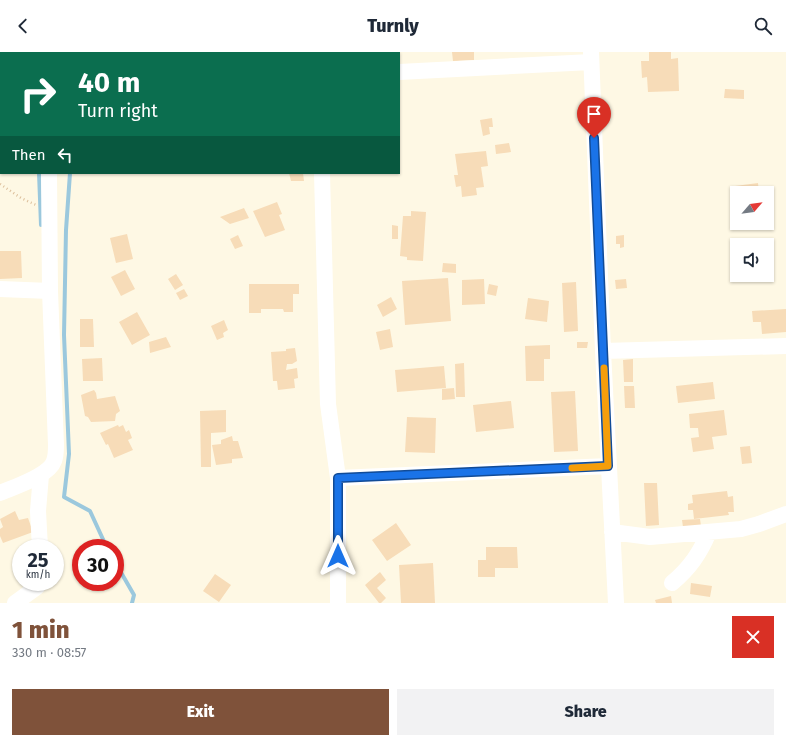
<!DOCTYPE html>
<html lang="en">
<head>
<meta charset="utf-8">
<style>
  :root { --surface:#fff; --page:#f2f2f3; --text:#1f2937; --muted:#747a83; --accent:#7f523a }
  body { margin:0; font-family:"Fira Sans",sans-serif; background:var(--page); color:var(--text); height:100vh; display:flex; flex-direction:column; font-size:15px; white-space:nowrap }
  * { box-sizing:border-box; margin:0 }
  p { font-size:13px; color:var(--muted) }
  .icon { flex:none; width:22px; height:22px; fill:none; stroke:currentColor; stroke-width:2; stroke-linecap:round; stroke-linejoin:round }
  .map { position:relative; height:551px; overflow:hidden }
  .drawer { display:flex; flex-direction:column; background:var(--surface); flex:1 }
  .drawer>* { flex:none }
  .guide { position:absolute; left:0px; top:0px; width:400px; height:122px; box-shadow:0 1px 3px #0004; background:#0b6e4f; color:#fff; overflow:hidden }
  .needle { width:26px; rotate:62deg }
  .fabs { position:absolute; left:730px; top:134px; display:grid; gap:8px }
  .fabs a { display:grid; place-items:center; width:44px; height:44px; border-radius:0px; background:var(--surface); box-shadow:0 1px 3px #0004; font-size:20px }
  .speed { position:absolute; left:12px; top:487px; display:flex; gap:8px; font-size:20px; font-weight:700; text-align:center }
  .speed>* { display:grid; place-content:center; width:52px; height:52px; border-radius:50%; background:var(--surface); box-shadow:0 1px 3px #0004; line-height:1 }
  .speed small { font-size:10px; font-weight:400 }
  .speed .limit { border:6px solid #d22; background:#fff; color:#111 }
  .pin { position:absolute; display:grid; place-items:center; width:34px; height:34px; color:#fff; margin:-41px -17px; border-radius:50% 50% 50% 0; rotate:-45deg; box-shadow:0 0 4px #0007 }
  .pin .icon { rotate:45deg }
  .me { position:absolute; width:44px; margin:-22px; rotate:0deg; stroke-linejoin:round; filter:drop-shadow(0 0 3px #0008) }
  .turn { display:flex; align-items:center; gap:14px; height:84px; padding:0 12px; font-size:18px }
  .turn .icon { width:52px; height:52px; stroke-width:2.5 }
  .turn b { display:block; font-size:28px; line-height:34px }
  .then { display:flex; align-items:center; height:38px; padding:0 12px; background:#0003; gap:8px; font-size:15px }
  .round { display:grid; place-items:center; flex:none; width:42px; height:42px; border-radius:0px; background:var(--page) }
  .headline { display:flex; align-items:center; justify-content:space-between; height:68px; padding:0 12px }
  h1 { font-size:24px; font-weight:800; line-height:30px; color:var(--accent) }
  .button { display:flex; gap:8px; margin-top:auto; padding:8px 12px }
  .button a { flex:1; height:46px; border-radius:0px; background:var(--accent); color:#fff; font-size:16px; font-weight:800; line-height:46px; text-align:center }
  .button a+a { background:var(--page); color:var(--text) }
  header { display:flex; justify-content:space-between; align-items:center; height:52px; padding:0 12px; background:var(--surface); font-size:18px; font-weight:800 }
  .map>svg:first-child { display:block }
  .lines { fill:none; stroke-linecap:round; stroke-linejoin:round }
  .stream { stroke:#9bc8dd; stroke-width:4 }
  .building { fill:#f7dcb8 }
  .path { stroke:#dcbf9b; stroke-width:2.5; stroke-dasharray:1 3; stroke-linecap:butt }
  .minor { stroke:#fff; stroke-width:16 }
  .route-casing { stroke:#114b97; stroke-width:10 }
  .route { stroke:#1a73e8; stroke-width:7 }
  .slow { stroke:#f59e0b; stroke-width:7 }
</style>
</head>
<body>
<header><svg class="icon" aria-label="back" viewBox="0 0 24 24"><path d="M15 5l-7 7 7 7"/></svg>Turnly<svg class="icon" aria-label="search" viewBox="0 0 24 24"><circle cx="10" cy="10" r="6"/><path d="M15 15l6 6"/></svg></header>
<div class="map">
<svg width="786" height="551" viewBox="0 0 786 551">
  <rect width="100%" height="100%" fill="#fef8e4"/>
  <g class="lines">
    <path class="stream" d="M36 0V1
      M64 0V1
      M39 121 41 173
      M70 121 66 178 64 283 69 402 64 445 90 459 107 496
      M115 510 134 543 132 551"/>
  </g>
  <path class="building" d="M452 0H474V8L453 9Z
    M649 0H671V7L678 6 679 39 648 40 647 25 642 26 641 9H649Z
    M725 37 744 38V47L724 46Z
    M492 66 493 75H489L490 82 483 84 480 68Z
    M509 91 511 100 496 102 495 93Z
    M486 99 488 114 481 115 484 135 476 136 477 143 462 145 461 134 456 135 454 123H458L455 102Z
    M289 121H303L304 129H291Z
    M758 131 759 141H737V143H736L735 134Z
    M277 150 282 162 279 163 285 178 265 185 253 159Z
    M244 156 249 166 230 172 220 165Z
    M411 159 426 160 423 209 407 208V205L400 204 403 164H411Z
    M392 173 398 174V187H392Z
    M127 182 133 207 116 211 110 186Z
    M238 183 243 194 235 197 230 187Z
    M624 183V195L620 196V192H616V184Z
    M0 199H21L22 226 0 227Z
    M443 211 456 212V221L442 220Z
    M125 218 135 237 121 244 111 225Z
    M176 222 183 233 175 238 168 227Z
    M448 226 451 269 405 273 402 229Z
    M484 227 485 252 462 253V228Z
    M626 227 627 236 616 237 615 228Z
    M576 230 578 279 564 280 562 231Z
    M249 232H299V242H293V260H284L283 257H261V261H249Z
    M489 232 498 234 496 244 487 242Z
    M184 237 188 244 180 248 176 241Z
    M391 245 397 257 383 265 377 253Z
    M528 246 549 249 547 270 525 267Z
    M786 257V280L762 282 761 270H753L752 259Z
    M137 260 150 283 132 293 119 270Z
    M80 267H93L94 295H80Z
    M224 268 228 278 223 281 224 285 217 288 211 274Z
    M390 277 393 295 380 298 376 280Z
    M166 285 171 295 150 301 149 290Z
    M577 290H588L587 296H577Z
    M550 293V307H544V329H526L525 294Z
    M295 296 297 309 292 312H287L286 318 297 316 298 326 294 327 295 336 278 338 277 329H273L271 300 286 299V297Z
    M102 306 103 329H83L82 307Z
    M633 307V330H624L623 308Z
    M464 311 465 345H456L455 312Z
    M444 314 446 336 397 340 395 318Z
    M713 330 715 347 678 351 676 334Z
    M624 334H634L635 356H625Z
    M454 336 455 347 442 348V337Z
    M94 338 96 341 97 347 115 344 120 359 116 362 115 369 91 370 88 365 85 364 81 343Z
    M575 339 578 399 554 400 551 340Z
    M511 349 514 376 476 380 473 353Z
    M226 358V380L211 381V415H201L200 359Z
    M724 358 727 383 712 385 714 397 693 400 691 386 699 385 698 376H690L689 362Z
    M407 365 436 366 435 401 405 400Z
    M118 373 119 375 123 373 126 380 129 378 132 386 128 388 133 398 114 406 108 392 106 393 100 381Z
    M232 384 233 389H238L243 406 232 407V411L216 413 212 393 221 392V388Z
    M750 394 752 411 742 412 740 395Z
    M644 431H657L659 473 646 474Z
    M727 439 728 445 733 444 734 460H728L729 463 694 467 693 458H688V452L693 451 692 443Z
    M15 459 19 468 28 466 33 480 3 491 0 484V477L3 475 0 467Z
    M700 467 701 474 683 475 682 468Z
    M396 471 411 493 387 509 372 488Z
    M486 495H517L518 516H495V525H478V508H486Z
    M433 511 435 551H401L399 513Z
    M380 520 386 528 377 536 386 546 381 551H379L365 533Z
    M215 522 231 533 219 550 203 539Z
    M691 531 712 534 710 545 690 542Z
    M671 544 672 551H656L655 548Z"/>
  <g class="lines">
    <path class="path" d="M0 132 21 146 36 153"/>
    <path class="minor" d="M48 0V1
      M318 0V1
      M591 0 603 299 616 551
      M399 20 591 10
      M322 121 328 352 338 426V551
      M0 237 50 239
      M603 299 786 294
      M338 426 609 414
      M0 441C14 435 49 424 54 409 56 404 56 398 56 393L50 239 49 121
      M612 480 650 485 741 477 759 472 786 462
      M40 496 38 459 41 423
      M672 531C690 516 700 501 709 480
      M15 551 37 535 40 530"/>
  </g>
  <g class="lines">
    <g class="route-casing">
      <path id="route" d="M338 504V426L608 414 594 86"/>
    </g>
    <use href="#route" class="route"/>
    <path class="slow" d="M572 416 608 414 604 316"/>
  </g>
</svg>
<div class="fabs">
<a><svg class="needle" viewBox="-14 -14 28 28"><path d="M0-13l5 13h-10z" fill="#e53935"/><path d="M0 13l5-13h-10z" fill="#747a83"/></svg></a>
<a><svg class="icon" aria-label="sound" viewBox="0 0 24 24"><path d="M4 9h4l5-4v14l-5-4H4zM17 9q2 3 0 6"/></svg></a>
</div>
<div class="speed"><div>25<small>km/h</small></div><div class="limit">30</div></div>
<div class="pin" style="left:594px;top:86px;background:#d93025"><svg class="icon" aria-label="arrive" viewBox="0 0 24 24"><path d="M6 21V4h12l-3 4 3 4H6"/></svg></div>
<svg class="me" style="left:338px;top:504px" viewBox="-20 -20 40 40"><path d="M0-17L14 15 0 8-14 15z" fill="#1a73e8" stroke="#fff" stroke-width="4"/></svg>
<div class="guide">
<div class="turn"><svg class="icon" aria-label="right" viewBox="0 0 24 24"><path d="M7 20v-9h11M14 6l5 5-5 5"/></svg><div><b>40 m</b>Turn right</div></div>
<div class="then">Then<svg class="icon" aria-label="left" viewBox="0 0 24 24"><path d="M17 20v-9H6M10 6l-5 5 5 5"/></svg></div>
</div>
</div>
<section class="drawer">
<div class="headline"><div><h1>1 min</h1><p>330 m · 08:57</p></div><a class="round" style="background:#d93025;color:#fff"><svg class="icon" aria-label="close" viewBox="0 0 24 24"><path d="M6 6l12 12M18 6L6 18"/></svg></a></div>
<div class="button"><a>Exit</a><a>Share</a></div>
</section>
</body>
</html>
